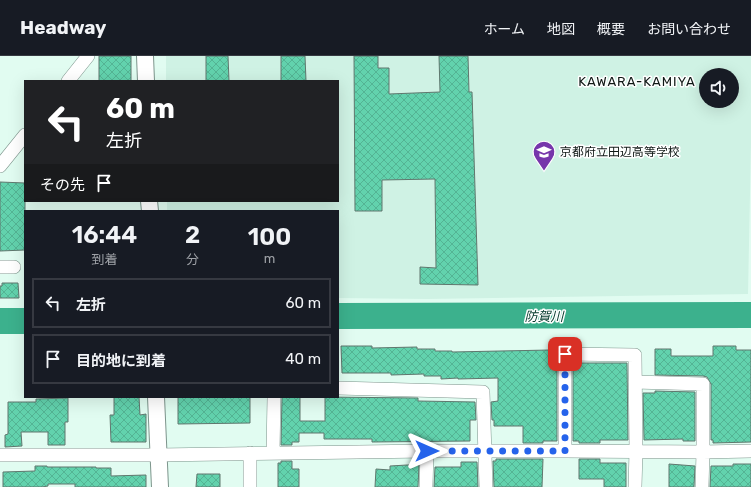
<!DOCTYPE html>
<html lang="ja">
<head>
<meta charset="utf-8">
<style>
  :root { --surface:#171b24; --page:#242831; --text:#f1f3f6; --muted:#9ea1a6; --line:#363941 }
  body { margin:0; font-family:Rubik,"Noto Sans JP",sans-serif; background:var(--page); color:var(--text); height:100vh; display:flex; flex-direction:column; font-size:15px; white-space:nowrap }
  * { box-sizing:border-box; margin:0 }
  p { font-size:13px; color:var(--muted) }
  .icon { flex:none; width:22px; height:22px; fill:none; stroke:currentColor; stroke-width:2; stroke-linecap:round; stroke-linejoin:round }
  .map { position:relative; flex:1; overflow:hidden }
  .sheet { position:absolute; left:24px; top:154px; width:315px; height:188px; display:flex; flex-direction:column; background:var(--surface); border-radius:0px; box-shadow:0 4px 16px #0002 }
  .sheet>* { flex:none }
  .banner { position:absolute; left:24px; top:24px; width:315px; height:122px; border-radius:0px; box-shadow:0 4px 16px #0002; background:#202124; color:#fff; overflow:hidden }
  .buttons { position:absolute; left:699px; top:12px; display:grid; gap:8px }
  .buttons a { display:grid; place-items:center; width:40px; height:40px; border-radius:50%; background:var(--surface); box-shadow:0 4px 16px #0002; font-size:20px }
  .pin { position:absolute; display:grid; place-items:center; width:34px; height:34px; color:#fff; margin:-17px; border-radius:8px; box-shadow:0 2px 6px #0006 }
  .me { position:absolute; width:44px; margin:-22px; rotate:90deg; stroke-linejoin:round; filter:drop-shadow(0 0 3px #0008) }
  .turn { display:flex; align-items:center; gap:14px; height:84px; padding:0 16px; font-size:18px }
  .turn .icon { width:52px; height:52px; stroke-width:2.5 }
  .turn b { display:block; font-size:28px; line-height:34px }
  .then { display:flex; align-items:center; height:38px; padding:0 16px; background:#0003; gap:8px; font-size:15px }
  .eta { display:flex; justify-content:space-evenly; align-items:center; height:68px; text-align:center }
  .eta b { font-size:24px; font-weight:600; line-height:28px }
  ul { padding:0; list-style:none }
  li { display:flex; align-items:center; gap:12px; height:50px; margin:0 8px 6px; padding:0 8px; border:2px solid var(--line); border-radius:0px }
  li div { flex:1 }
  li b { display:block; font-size:15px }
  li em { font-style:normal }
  header { display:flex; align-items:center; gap:24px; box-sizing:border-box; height:56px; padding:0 20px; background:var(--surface); border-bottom:1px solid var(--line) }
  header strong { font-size:19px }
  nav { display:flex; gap:22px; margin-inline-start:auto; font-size:14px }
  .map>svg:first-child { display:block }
  .built { fill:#cff2e4; fill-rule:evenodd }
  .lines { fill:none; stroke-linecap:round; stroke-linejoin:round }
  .river { stroke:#3cb18d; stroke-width:26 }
  .building { fill:url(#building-cross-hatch); stroke:#60776e }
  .minor-casing { stroke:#7d958c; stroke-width:14 }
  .tertiary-casing { stroke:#7d958c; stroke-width:18 }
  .minor { stroke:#fff; stroke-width:13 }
  .tertiary { stroke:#fff; stroke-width:16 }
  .route { stroke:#2563eb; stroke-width:7; stroke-dasharray:0 12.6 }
  .labels { text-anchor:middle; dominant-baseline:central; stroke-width:3; stroke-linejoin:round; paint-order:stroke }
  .poi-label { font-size:12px; fill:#0f1815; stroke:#fff; text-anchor:start }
  .neighbourhood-label { font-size:13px; letter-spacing:1px; fill:#0f1815; stroke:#fff }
  .water-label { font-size:13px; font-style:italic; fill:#04392b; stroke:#fff }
</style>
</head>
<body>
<header>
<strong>Headway</strong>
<nav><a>ホーム</a><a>地図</a><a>概要</a><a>お問い合わせ</a></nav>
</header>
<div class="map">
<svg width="751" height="431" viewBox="0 0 751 431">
  <defs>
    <pattern id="building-cross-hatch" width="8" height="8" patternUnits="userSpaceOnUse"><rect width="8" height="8" fill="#62d2ad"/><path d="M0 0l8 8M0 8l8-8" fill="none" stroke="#54b494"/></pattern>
  </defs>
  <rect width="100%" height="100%" fill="#e1fcf1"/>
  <path class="built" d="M166 0H751V88L748 238 427 243 338 242V155H167V145H338V25H166ZM706 19H732V45H706Z"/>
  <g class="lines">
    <path class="river" d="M338 260 751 259
      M0 265H25"/>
  </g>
  <path class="building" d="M99 0H131V25H99Z
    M206 0H228L229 25H206Z
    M281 0H305L306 25H281Z
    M354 0H378V12H389V38L440 36 439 0H468L469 36H472L478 229 420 228V211L436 212 435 123 382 124V155H355Z
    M0 126 25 127V194L0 195Z
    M2 227H18L19 242H0V230H2Z
    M341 290H372V292L417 291V293H435V295H452V296L550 294V308H557V385H543V387H523V370H494V364H492L491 346 498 345V322L458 323V322L441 323V320H424V318L391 319V317H342Z
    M713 290H736V294H751V386L713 387V384H711V328L707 321 703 320 655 319V293H671V300H713Z
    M576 307H627L628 384H600V387H579V385H573V308Z
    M655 335 695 336V385H683V383L644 384 643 337H655Z
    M114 341H139L140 359 146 358V386H111L110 359H114Z
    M178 341H250V367L178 368Z
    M282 341H300V365H325V341L418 342V345L475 346 476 364H470V385L372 386V383H324V377H299V386H292V389H281Z
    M68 342V366H65V389H48V376H21L22 390 5 391V379L8 378V346H36V343Z
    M496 403H543L542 431H494L493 405H496Z
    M579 403H600V407H626V431H604V423H579Z
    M281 405H292V413H299V431H278V407H281Z
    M461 406H477L478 431H434L435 411H461Z
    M669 408 695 410 694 431H669Z
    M733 408H751V431H710L711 410H733Z
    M407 409H419L418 431H375L376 413 390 414V410Z
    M35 410H47V411H96V412H111V420L146 419V431H75V428H48V430L42 431H3V416L35 415Z
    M197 418H220V431H196Z"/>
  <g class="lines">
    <g class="minor-casing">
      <path id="minor" d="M68 25 88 0
        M0 110 25 79
        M0 211H14
        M338 332 483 336 486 431
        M427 395H565V298L635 299 636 395 635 431
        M565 395 703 396V328L635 326
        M250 397V431
        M273 397 274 341
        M0 399H158L427 395 426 431
        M702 431 703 396 751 395"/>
    </g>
    <g class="tertiary-casing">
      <path id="tertiary" d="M145 0 146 25
        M149 145 150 155
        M156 341 160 431"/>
    </g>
    <use href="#minor" class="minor"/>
    <use href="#tertiary" class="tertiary"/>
  </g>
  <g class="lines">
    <path class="route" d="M427 395H565V298"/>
  </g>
  <defs>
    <g id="school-pin" transform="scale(1.15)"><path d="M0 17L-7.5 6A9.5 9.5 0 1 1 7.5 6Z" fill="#7636ab" stroke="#fff"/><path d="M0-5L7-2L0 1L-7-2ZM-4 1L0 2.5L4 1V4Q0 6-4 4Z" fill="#fff"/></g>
  </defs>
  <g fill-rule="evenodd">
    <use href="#school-pin" x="544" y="96"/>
  </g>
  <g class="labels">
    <g class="poi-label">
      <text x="560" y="96">京都府立田辺高等学校</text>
    </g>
    <g class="neighbourhood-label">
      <text x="637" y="25">KAWARA-KAMIYA</text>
    </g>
    <g class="water-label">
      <text x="544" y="260">防賀川</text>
    </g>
  </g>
</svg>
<div class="buttons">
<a><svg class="icon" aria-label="sound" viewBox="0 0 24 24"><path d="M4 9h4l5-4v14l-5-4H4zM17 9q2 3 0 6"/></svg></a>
</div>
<div class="pin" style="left:565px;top:298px;background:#d93025"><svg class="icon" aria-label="arrive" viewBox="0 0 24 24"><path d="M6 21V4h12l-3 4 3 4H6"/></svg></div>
<svg class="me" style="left:427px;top:395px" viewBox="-20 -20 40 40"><path d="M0-17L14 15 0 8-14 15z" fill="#2563eb" stroke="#fff" stroke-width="4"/></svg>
<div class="banner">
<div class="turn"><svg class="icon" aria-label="left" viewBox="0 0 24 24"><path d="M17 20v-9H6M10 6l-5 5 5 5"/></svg><div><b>60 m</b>左折</div></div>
<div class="then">その先<svg class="icon" aria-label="arrive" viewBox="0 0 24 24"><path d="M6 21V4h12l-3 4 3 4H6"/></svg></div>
</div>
<section class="sheet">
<div class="eta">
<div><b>16:44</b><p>到着</p></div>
<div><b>2</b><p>分</p></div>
<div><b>100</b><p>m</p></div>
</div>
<ul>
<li><svg class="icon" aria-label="left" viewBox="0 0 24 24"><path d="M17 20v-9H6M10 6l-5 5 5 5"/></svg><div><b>左折</b></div><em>60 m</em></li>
<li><svg class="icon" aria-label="arrive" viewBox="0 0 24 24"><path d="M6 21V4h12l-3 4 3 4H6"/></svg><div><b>目的地に到着</b></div><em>40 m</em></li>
</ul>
</section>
</div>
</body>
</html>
